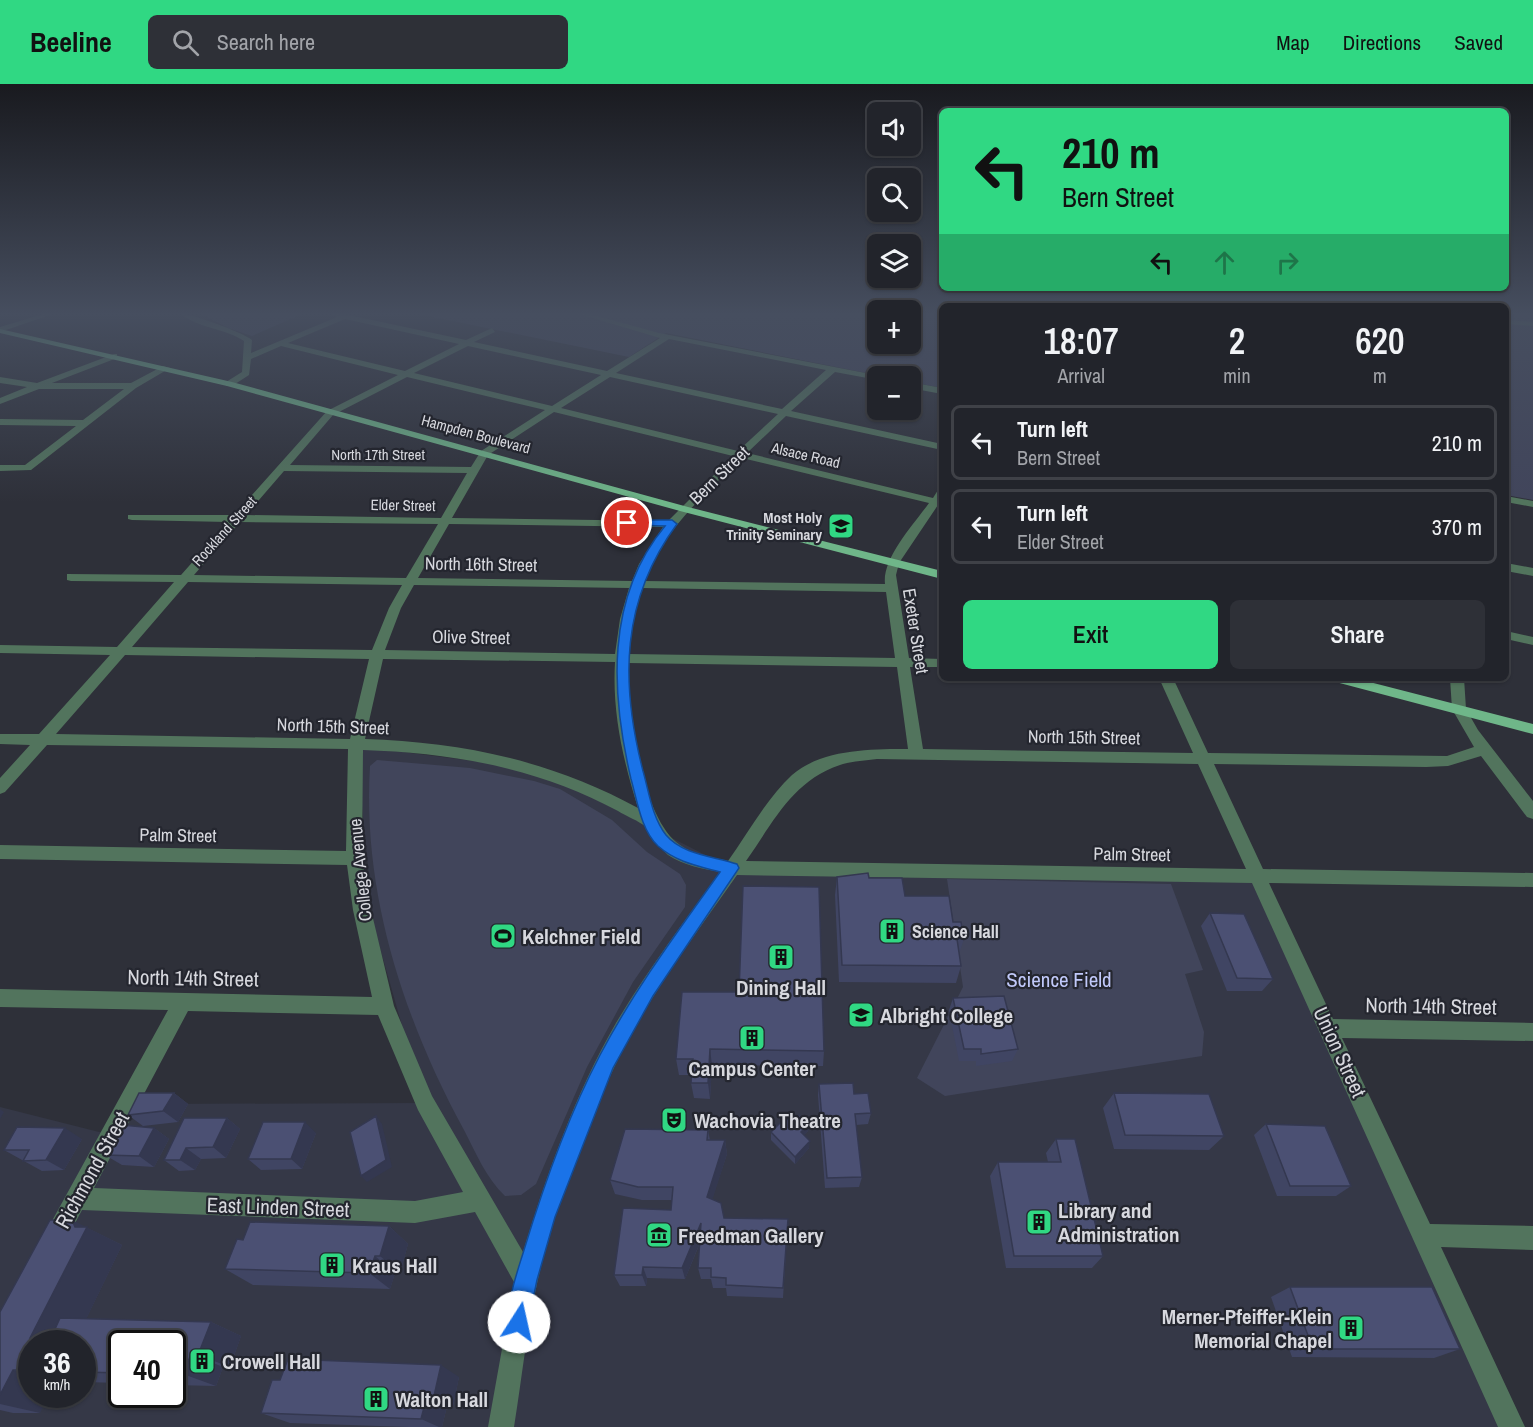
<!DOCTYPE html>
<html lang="en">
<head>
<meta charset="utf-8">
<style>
  :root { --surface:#22242b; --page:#2e3037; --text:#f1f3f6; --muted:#a2a4a9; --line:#3f4147; --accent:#30d883 }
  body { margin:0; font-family:"Archivo Narrow",sans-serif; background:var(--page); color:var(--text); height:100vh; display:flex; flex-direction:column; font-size:22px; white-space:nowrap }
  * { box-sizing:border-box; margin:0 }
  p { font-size:20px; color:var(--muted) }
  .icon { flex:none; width:33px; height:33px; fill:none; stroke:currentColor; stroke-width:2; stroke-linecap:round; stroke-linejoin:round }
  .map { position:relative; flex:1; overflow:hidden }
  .panel { position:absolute; left:939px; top:219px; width:570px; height:378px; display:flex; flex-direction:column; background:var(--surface); border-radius:9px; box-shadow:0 2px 4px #0004,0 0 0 2px var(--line) }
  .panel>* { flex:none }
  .guide { position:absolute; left:939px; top:24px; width:570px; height:183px; border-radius:9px; box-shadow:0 2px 4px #0004,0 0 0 2px var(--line); background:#30d883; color:#111; overflow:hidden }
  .controls { position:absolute; left:867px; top:18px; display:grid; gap:12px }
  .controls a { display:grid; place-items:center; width:54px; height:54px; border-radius:9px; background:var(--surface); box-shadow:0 2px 4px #0004,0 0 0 2px var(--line); font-size:30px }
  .speed { position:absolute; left:18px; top:1246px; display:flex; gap:12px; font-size:30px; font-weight:700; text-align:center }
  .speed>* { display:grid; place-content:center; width:78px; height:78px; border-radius:50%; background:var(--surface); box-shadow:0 2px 4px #0004,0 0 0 2px var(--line); line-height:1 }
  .speed small { font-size:15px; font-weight:400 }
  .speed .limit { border:3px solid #111; border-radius:9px; background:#fff; color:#111 }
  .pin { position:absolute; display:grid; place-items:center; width:51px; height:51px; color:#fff; margin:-26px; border:3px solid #fff; border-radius:50%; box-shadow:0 2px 6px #0007 }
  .me { position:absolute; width:66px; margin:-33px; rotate:10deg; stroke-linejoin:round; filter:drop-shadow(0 0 4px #0008) }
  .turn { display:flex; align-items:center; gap:21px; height:126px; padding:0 24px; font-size:27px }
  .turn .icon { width:78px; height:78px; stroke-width:2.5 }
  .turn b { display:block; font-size:42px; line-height:51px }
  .lanes { display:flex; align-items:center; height:57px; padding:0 24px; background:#0003; justify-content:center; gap:30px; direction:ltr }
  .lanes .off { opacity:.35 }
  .eta { display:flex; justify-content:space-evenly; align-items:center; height:102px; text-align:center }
  .eta b { font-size:36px; font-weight:600; line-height:42px }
  .button { display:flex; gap:12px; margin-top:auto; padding:12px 24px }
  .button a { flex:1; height:69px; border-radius:9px; background:var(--accent); color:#111; font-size:24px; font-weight:600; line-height:69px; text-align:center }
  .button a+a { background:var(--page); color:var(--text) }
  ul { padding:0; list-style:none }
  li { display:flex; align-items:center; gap:18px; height:75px; margin:0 12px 9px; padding:0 12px; border:3px solid var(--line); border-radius:9px }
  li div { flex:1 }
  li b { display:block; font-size:22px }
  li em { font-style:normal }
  header { display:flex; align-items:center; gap:36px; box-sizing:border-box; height:84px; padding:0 30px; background:var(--accent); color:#111 }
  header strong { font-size:28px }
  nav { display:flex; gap:33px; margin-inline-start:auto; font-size:21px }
  .search { width:420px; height:54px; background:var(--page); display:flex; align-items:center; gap:15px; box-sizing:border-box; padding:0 21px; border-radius:9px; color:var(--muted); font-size:22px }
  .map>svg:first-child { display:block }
  .built { fill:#353847; fill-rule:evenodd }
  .green { fill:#41455b }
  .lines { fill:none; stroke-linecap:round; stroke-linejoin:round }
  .minor { fill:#52745d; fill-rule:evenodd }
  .major { fill:#6fb689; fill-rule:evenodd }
  .wall { fill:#404563 }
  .shaded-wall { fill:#343850 }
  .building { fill:#4b5073; stroke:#343850; stroke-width:1.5 }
  .route { fill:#1a73e8; stroke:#114b97; stroke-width:1.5 }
  .labels { text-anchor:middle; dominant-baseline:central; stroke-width:4.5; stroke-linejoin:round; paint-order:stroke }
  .far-street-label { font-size:15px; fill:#d7d8de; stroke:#24262f }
  .far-poi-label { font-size:15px; font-weight:bold; fill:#d7d8de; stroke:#24262f; text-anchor:end }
  .street-label { font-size:18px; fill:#d7d8de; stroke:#24262f }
  .poi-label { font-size:18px; font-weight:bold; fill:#d7d8de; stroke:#24262f; text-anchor:start }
  .near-poi-label { font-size:21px; font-weight:bold; fill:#d7d8de; stroke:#24262f; text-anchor:start }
  .near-street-label { font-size:21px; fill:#d7d8de; stroke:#24262f }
  .near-park-label { font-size:21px; fill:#c1c9fa; stroke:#24262f }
</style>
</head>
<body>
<header>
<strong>Beeline</strong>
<div class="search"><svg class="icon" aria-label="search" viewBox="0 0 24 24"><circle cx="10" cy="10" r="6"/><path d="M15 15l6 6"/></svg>Search here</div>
<nav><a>Map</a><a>Directions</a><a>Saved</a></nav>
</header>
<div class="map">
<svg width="1533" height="1343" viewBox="0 0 1533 1343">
  <rect width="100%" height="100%" fill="#2e3039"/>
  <path class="built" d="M356 662 536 685 731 784 1258 791 1513 1343H0V1023L111 1051 154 1020 424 1019 374 843ZM32 1260H82V1311H32ZM122 1260H172V1311H122Z"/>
  <path class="green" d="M201 230H302L252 252 228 244Z
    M418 230H877L878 260H910L911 230H942V304L911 298 910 292H881L666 249 629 273Z
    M1506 230H1533V416L1506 411Z
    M377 676 470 684 534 697 560 705 612 736 647 768 680 790 686 801 685 823 633 898 587 983 536 1100 521 1111 505 1112C486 1094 476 1069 464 1046 404 936 362 809 370 682Z
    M947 795 1171 800 1203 886 1185 890 1204 948 1202 972 945 1012 917 994 963 903Z"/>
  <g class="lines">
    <path class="minor" d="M43 230H53L0 248V243Z
      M181 230C191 229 244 249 252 256L251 269 337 233 331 230H344L466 256 492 244 495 248 474 258 607 287 660 254 579 230H590L659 249 881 292H878V296L835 288 791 327 942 360V366L786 332 747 369 933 414 938 406 942 405V422L938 421 899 479 896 491 909 574 942 575V583H910L923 665 1193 669 1159 594H1173L1208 669 1447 672 1474 663 1452 625 1450 594H1464L1466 625 1478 646 1533 717V735L1527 733 1481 672 1448 682 1426 683 1214 680 1263 785 1533 789V803L1269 799 1333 935 1533 939V957L1342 954 1430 1140 1533 1142V1166L1441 1163 1525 1343H1498L1252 799 737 791C700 844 660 897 629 954 591 1026 557 1116 538 1195 527 1243 522 1294 514 1343H488L514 1198 475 1128 415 1139 82 1126 63 1162 55 1166 47 1162 43 1154 47 1146 168 926 0 923V905L372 913 353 826 347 781 0 775V761L346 767 348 665 47 661 5 708 0 710V694L30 661 0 660V650H39L110 571 0 569V561L117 563 174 498 71 497 67 496V490L181 491 228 438 132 436 128 435V431H234L327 327 398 291 281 262 251 275 249 291 232 302H226V298L242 288 244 257C225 244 200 245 181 230ZM345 235 459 260 405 287 288 259ZM669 255 826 286 782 325 616 289ZM468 262 601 291 552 322 414 289ZM407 293 545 326 481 367 471 383 290 381 333 331ZM610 293 778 330 738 367 561 324ZM554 328 733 372 668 437 452 434 488 371ZM742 374 929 419C914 440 882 474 885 500L644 497C664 446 703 411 742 374ZM284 387 467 389 441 434 246 431ZM240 438 438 440 406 494 194 491ZM449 440 663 443 639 480 632 497 418 494ZM188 498 402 501 389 524 372 566 132 563ZM414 501 629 504 620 535 615 570 385 566 401 524ZM641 504 886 508 895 574 628 570 633 535ZM125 571 369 575 350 655 56 650ZM383 575 615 578C612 628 623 676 638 724 552 677 462 658 365 655ZM628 579 897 583 908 665C871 665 822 665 792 691 767 714 748 749 728 777 712 773 694 771 680 761 641 735 627 623 628 579ZM363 666C453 669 539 684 618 727 626 732 639 737 646 743 654 751 658 763 668 771 683 781 703 785 720 788 684 838 647 887 616 939 575 1010 547 1090 523 1168L432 1012 394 922 371 826 362 774ZM877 675 1198 680 1246 785 746 777C773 739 792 697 840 681 851 677 865 677 877 675ZM188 927 378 931 418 1026 463 1108 415 1117 94 1104Z
      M1506 236 1533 238V242L1506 240Z
      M114 270H117V274L52 299H131L163 282 170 284 136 304 31 386 0 387V381H25L76 342 0 341V335L83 336 124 305H39L0 320V314L27 303 0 299V293L37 299Z
      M910 298 942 304V310L910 304Z
      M1506 412 1533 417V423L1506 418Z
      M1506 479 1533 484V492L1506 487Z
      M1506 547 1533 553V561L1506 555Z"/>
    <path class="major" d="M0 245 232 298 688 423 942 487V495L680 427 227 302 0 249Z
      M1330 594H1354L1533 640V650L1332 597Z"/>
  </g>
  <path class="wall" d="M837 793 869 794 953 838 964 855 959 870 961 882 956 899 839 898 835 811Z
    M1210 829 1273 895 1262 907H1227L1201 842Z
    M682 908 824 967 823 982 712 981 710 1015 694 1014 691 999 692 991H679L676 975Z
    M953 914 1018 965 1012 977 976 982V977H959L949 926Z
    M819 1000 854 1010 871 1029 868 1040 856 1041 862 1093 859 1103 825 1104 818 1011Z
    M174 1009 188 1020 178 1038 143 1042 128 1031Z
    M1114 1009 1224 1052 1209 1066 1114 1065 1103 1024Z
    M227 1034 240 1045 226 1074 201 1075 195 1086 179 1087 164 1076Z
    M791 1039 809 1040 808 1047 804 1051 809 1064 795 1080 771 1056V1048Z
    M1266 1040 1351 1102 1336 1112H1277L1254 1051Z
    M154 1044 169 1055 154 1083 122 1081 105 1071Z
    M708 1046 710 1056H725L727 1070 712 1115 724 1134 788 1135 783 1214 727 1212 726 1204H713L711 1195H701L698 1184 700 1159 685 1195 647 1194 646 1202H620L614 1191 671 1126 672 1116H642L615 1110 610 1096Z
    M316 1049 302 1085 261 1086 248 1075Z
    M82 1055 64 1086 42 1087 4 1066Z
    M1056 1055 1103 1172 1092 1184H1006L990 1092 998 1078H1048L1046 1069Z
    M389 1142 408 1160 400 1189H395L390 1205 253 1201 225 1185 243 1156Z
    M85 1143 122 1161 86 1235 211 1238 241 1252 230 1283H223L216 1302 172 1301V1260H122V1299L82 1298V1260H32V1311L40 1329H13L0 1326V1228Z
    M1290 1203 1460 1265 1434 1274 1292 1273 1271 1213Z
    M459 1293 453 1322H447L442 1343H409L290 1339 261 1329 280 1296Z"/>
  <path class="shaded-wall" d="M710 965 712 981 710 1015 708 999Z
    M174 1009 188 1020 178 1038 163 1027Z
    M0 1025 4 1028 0 1035Z
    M376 1032 382 1040 392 1083 367 1098 361 1092Z
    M227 1034 240 1045 226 1074 213 1063Z
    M305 1038 316 1049 302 1085 291 1075Z
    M809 1040 808 1047 801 1055V1048Z
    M65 1044 82 1055 64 1086 46 1076Z
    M154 1044 169 1055 154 1083 139 1072Z
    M725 1056 727 1070 709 1126 707 1113Z
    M810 1057 809 1064 795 1080V1073Z
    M186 1064 201 1075 195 1086 180 1076Z
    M72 1136 122 1161 74 1260 30 1254 75 1143Z
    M701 1139 703 1151 685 1195 682 1184Z
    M389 1142 408 1160 400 1189 380 1172Z
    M375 1172 395 1189 390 1205 369 1189Z
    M643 1183 647 1194 646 1202 642 1191Z
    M211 1238 241 1252 230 1283 198 1271Z
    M191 1270 223 1283 216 1302 183 1290Z
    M441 1281 459 1293 453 1322 434 1312Z
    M13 1286 32 1291V1311H49L40 1329 0 1320V1311Z
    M427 1312 447 1322 442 1343H439L421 1335Z"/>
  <path class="building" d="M868 789 869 794H902L905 812H949L953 838H961L964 855H957L961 882 842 881 837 793Z
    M743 802 819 803 824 967 710 965 708 999H691L693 975H676L682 908H739Z
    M1210 829 1244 830 1273 895 1237 894Z
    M1004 912 1018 965 981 970V965H964L953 914Z
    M853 999 854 1010 868 1009 871 1029 855 1030 862 1093 827 1094 819 1000Z
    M139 1009H174L163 1027 128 1031Z
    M1114 1009 1209 1010 1224 1052 1125 1051Z
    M799 1031 809 1040 801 1048 810 1057 795 1073 771 1048 786 1033 791 1039Z
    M376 1032 386 1076 361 1092 350 1048Z
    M184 1034H227L213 1063 186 1064 180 1076H164Z
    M263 1038H305L291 1075H248Z
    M1266 1040 1325 1042 1351 1102H1290Z
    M122 1041 154 1044 139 1072 105 1071Z
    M17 1043 65 1044 46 1076 23 1077 29 1066H4Z
    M625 1045 708 1046 707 1056H725L707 1113 721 1119 724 1134 788 1135 783 1204 726 1201V1194L711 1193V1184H698L701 1139 682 1184 643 1183 642 1191H614L623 1124 671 1126 673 1103H638L610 1096Z
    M1056 1055H1075L1103 1172H1014L998 1078H1061Z
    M50 1136H72L75 1143H87L30 1254H51L60 1234 211 1238 198 1271 191 1270 183 1290H172V1260H122V1289L82 1288V1260H32V1286H13L0 1311V1228Z
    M250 1138 389 1142 380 1172H375L369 1189 225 1185 237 1155 243 1156Z
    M1290 1203H1432L1460 1265H1313Z
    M288 1275 441 1281 434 1312H427L421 1335 261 1329 272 1296H280Z"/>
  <linearGradient id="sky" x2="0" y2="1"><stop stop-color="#191a1f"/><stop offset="0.55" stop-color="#464e5f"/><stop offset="1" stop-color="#464e5f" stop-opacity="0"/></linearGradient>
  <rect width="1533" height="418" fill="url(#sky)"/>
  <path class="route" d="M627 436H672L677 440C621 516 620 598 643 687 649 708 652 733 666 751 683 771 713 772 737 780L739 784 653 912 613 984 555 1133 537 1196 527 1245 519 1249 511 1245C503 1226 518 1186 524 1166 544 1100 568 1032 600 971 634 906 678 847 720 788 698 782 676 778 658 762 641 746 637 716 631 695 611 610 605 514 665 442L623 441 622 439Z"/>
  <defs>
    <g id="school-square" transform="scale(1.35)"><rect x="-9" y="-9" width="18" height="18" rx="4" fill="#30d883" stroke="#24262f"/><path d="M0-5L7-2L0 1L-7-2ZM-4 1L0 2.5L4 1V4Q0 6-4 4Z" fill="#111"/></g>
    <g id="building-square" transform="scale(1.35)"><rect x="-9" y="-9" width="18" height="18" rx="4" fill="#30d883" stroke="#24262f"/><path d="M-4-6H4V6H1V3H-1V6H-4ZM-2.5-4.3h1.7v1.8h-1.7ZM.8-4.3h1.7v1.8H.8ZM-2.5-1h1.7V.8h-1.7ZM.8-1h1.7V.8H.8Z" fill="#111"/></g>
    <g id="stadium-square" transform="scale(1.35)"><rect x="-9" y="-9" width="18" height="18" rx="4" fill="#30d883" stroke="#24262f"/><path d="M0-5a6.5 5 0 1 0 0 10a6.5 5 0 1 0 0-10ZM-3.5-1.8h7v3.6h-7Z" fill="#111"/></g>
    <g id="university-square" transform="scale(1.35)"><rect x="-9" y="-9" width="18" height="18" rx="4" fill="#30d883" stroke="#24262f"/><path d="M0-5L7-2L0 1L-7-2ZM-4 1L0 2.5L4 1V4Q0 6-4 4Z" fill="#111"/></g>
    <g id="theatre-square" transform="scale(1.35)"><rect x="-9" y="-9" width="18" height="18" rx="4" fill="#30d883" stroke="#24262f"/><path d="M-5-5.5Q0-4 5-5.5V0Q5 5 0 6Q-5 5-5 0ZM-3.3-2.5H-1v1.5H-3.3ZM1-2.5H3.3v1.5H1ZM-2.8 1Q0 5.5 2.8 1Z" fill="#111"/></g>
    <g id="museum-square" transform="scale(1.35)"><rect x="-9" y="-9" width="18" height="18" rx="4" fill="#30d883" stroke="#24262f"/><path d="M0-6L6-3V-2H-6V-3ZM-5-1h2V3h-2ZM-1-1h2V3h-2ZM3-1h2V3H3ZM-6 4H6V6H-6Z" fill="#111"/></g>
  </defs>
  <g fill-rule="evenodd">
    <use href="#school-square" x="841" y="442"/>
    <use href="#building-square" x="892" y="847"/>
    <use href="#stadium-square" x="503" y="852"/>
    <use href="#building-square" x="781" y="873"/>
    <use href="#university-square" x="861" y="931"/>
    <use href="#building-square" x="752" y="954"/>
    <use href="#theatre-square" x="674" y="1036"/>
    <use href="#building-square" x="1039" y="1138"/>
    <use href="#museum-square" x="659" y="1151"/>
    <use href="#building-square" x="332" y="1181"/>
    <use href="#building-square" x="1351" y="1244"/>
    <use href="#building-square" x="202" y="1277"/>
    <use href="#building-square" x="376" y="1315"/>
  </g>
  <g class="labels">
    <g class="far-street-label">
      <text transform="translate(476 350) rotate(15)">Hampden Boulevard</text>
      <text x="378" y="370">North 17th Street</text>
      <text transform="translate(806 371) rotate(13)">Alsace Road</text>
      <text transform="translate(403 421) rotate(1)">Elder Street</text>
      <text transform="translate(224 447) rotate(-48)">Rockland Street</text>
    </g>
    <g class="far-poi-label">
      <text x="822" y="433">Most Holy<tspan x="822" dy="17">Trinity Seminary</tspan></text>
    </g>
    <g class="street-label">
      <text transform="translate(719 391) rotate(-44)">Bern Street</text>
      <text transform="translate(481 480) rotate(1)">North 16th Street</text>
      <text transform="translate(916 547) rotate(81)">Exeter Street</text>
      <text transform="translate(471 553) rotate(1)">Olive Street</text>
      <text transform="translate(333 642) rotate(2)">North 15th Street</text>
      <text transform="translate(1084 653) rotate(1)">North 15th Street</text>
      <text transform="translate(178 751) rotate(1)">Palm Street</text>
      <text transform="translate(1132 770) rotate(1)">Palm Street</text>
      <text transform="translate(360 786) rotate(-96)">College Avenue</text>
    </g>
    <g class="poi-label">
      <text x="912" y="847">Science Hall</text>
    </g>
    <g class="near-poi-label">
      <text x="522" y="852">Kelchner Field</text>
      <text x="781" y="903" text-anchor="middle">Dining Hall</text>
      <text x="880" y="931">Albright College</text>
      <text x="752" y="984" text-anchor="middle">Campus Center</text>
      <text x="694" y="1036">Wachovia Theatre</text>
      <text x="1058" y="1126">Library and<tspan x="1058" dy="24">Administration</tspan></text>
      <text x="678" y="1151">Freedman Gallery</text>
      <text x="352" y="1181">Kraus Hall</text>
      <text x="1332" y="1232" text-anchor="end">Merner-Pfeiffer-Klein<tspan x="1332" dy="24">Memorial Chapel</tspan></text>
      <text x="222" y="1277">Crowell Hall</text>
      <text x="395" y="1315">Walton Hall</text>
    </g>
    <g class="near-street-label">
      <text transform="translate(193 894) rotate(1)">North 14th Street</text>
      <text transform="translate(1431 922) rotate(1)">North 14th Street</text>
      <text transform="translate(1340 968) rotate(65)">Union Street</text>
      <text transform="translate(92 1086) rotate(-61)">Richmond Street</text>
      <text transform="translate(278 1123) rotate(2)">East Linden Street</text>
    </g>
    <g class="near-park-label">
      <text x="1059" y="895">Science Field</text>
    </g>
  </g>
</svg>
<div class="controls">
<a><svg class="icon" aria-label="sound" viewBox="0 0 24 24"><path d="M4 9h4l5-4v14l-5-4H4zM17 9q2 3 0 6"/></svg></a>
<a><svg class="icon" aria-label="search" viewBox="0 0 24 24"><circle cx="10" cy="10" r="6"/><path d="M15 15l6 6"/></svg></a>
<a><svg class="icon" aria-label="layers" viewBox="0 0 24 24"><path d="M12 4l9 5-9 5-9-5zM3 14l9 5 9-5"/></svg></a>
<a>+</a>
<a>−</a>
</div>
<div class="speed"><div>36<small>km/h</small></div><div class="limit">40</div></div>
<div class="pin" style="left:627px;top:439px;background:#d93025"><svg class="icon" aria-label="arrive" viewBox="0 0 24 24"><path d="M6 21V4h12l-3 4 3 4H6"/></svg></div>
<svg class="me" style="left:519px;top:1238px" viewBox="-20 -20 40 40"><circle r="19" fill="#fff"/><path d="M0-13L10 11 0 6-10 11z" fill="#1a73e8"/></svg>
<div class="guide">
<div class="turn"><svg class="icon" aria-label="left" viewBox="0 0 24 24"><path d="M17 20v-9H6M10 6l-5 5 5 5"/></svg><div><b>210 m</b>Bern Street</div></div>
<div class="lanes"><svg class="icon" aria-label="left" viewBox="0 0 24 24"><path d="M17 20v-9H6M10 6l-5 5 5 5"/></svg><svg class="icon off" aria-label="ahead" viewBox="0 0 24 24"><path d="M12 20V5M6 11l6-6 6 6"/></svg><svg class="icon off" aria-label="right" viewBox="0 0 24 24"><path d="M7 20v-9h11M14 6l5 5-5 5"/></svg></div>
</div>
<section class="panel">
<div class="eta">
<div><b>18:07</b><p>Arrival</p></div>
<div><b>2</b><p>min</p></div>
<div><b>620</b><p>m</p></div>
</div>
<ul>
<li><svg class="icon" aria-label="left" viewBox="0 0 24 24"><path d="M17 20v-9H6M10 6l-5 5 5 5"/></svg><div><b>Turn left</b><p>Bern Street</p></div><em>210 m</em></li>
<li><svg class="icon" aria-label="left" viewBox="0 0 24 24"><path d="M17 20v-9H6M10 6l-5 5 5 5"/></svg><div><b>Turn left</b><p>Elder Street</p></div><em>370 m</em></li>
</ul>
<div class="button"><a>Exit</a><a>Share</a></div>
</section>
</div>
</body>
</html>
